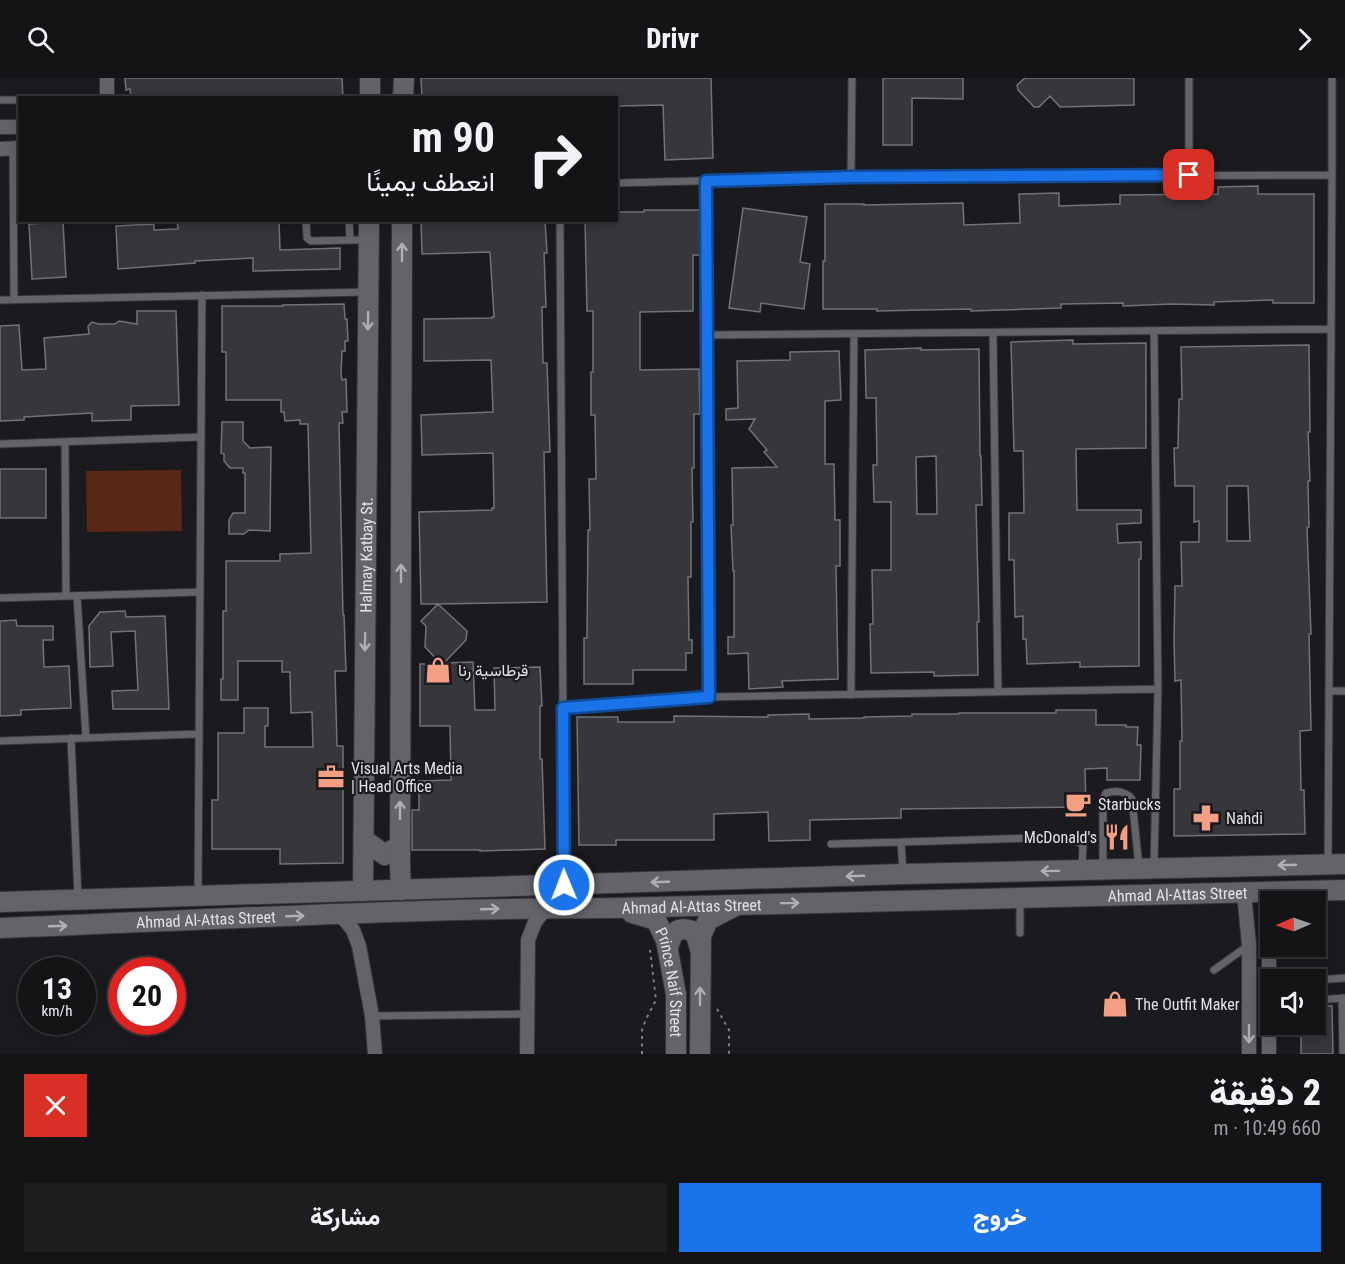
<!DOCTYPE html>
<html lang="ar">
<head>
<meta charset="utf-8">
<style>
  :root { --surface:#141417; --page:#1d1d20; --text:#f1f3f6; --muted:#9d9ea1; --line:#333336; --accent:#1a73e8 }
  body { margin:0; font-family:"Roboto Condensed",Vazirmatn,sans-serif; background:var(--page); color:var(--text); direction:rtl; height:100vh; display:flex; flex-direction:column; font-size:22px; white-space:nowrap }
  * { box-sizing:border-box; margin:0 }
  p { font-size:20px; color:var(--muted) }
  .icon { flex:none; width:33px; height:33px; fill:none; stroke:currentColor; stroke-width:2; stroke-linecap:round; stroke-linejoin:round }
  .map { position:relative; height:976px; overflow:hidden; direction:ltr }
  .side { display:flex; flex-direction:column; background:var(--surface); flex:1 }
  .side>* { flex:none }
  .banner { position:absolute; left:18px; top:18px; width:600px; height:126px; border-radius:0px; box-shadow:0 3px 15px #0003,0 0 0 2px var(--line); direction:rtl; background:#141417; color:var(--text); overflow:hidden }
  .needle { width:39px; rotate:268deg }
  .tools { position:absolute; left:1260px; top:813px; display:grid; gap:12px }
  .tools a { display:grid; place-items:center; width:66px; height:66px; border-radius:0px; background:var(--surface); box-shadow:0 3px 15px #0003,0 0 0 2px var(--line); font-size:30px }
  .speed { position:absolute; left:18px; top:879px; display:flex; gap:12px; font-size:30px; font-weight:700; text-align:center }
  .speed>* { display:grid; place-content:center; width:78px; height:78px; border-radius:50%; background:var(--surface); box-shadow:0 3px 15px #0003,0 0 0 2px var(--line); line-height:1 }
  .speed small { font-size:15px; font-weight:400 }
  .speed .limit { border:9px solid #d22; background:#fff; color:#111 }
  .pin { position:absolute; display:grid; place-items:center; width:51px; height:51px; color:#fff; margin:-26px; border-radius:12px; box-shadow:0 3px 9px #0006 }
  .me { position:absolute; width:66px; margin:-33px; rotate:359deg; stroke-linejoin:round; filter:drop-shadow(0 0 4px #0008) }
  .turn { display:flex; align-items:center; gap:21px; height:126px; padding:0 24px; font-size:27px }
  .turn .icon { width:78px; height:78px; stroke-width:2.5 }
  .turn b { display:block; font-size:42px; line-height:51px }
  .round { display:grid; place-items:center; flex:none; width:63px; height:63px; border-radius:0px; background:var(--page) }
  .headline { display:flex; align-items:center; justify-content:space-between; height:102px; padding:0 24px }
  h1 { font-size:36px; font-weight:800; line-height:45px }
  .cta { display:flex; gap:12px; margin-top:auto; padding:12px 24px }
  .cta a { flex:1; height:69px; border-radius:0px; background:var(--accent); color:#fff; font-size:24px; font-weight:800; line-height:69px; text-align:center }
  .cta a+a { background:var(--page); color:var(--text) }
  header { display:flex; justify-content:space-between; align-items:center; height:78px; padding:0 24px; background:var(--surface); font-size:27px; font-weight:800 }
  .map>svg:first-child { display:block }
  .green { fill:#582716 }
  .building { fill:#36363b; stroke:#727378; stroke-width:1.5; fill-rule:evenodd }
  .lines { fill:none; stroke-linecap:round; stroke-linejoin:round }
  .lane-casing { stroke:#353639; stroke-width:9 }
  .street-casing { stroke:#353639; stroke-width:16 }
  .secondary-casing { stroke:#353639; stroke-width:22 }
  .path { stroke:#7f8084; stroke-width:2; stroke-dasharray:3 4.5; stroke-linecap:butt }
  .lane { stroke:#636469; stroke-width:7 }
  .street { stroke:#636469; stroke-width:14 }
  .secondary { stroke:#636469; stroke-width:20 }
  .oneway { stroke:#afb0b3 }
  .route-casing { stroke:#114b97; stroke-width:15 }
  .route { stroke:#1a73e8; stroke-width:10 }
  .labels { text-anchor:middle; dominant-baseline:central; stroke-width:4.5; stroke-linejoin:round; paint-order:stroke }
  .street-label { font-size:16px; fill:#e1e2e5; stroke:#1a1a1f }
  .poi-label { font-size:16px; fill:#e1e2e5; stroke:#1a1a1f; text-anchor:start }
</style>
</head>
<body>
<header><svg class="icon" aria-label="forward" viewBox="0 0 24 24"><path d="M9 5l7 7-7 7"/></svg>Drivr<svg class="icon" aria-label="search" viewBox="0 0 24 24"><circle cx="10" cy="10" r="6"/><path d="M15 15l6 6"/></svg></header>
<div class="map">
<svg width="1345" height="976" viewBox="0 0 1345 976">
  <rect width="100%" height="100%" fill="#1a1a1f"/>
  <path class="green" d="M181 392 182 453 87 454 86 393Z"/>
  <path class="building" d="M125 0H342L343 20H131L130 11 126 12Z
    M421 0H711L713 80 665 82 663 27 619 28V20H422Z
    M883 0H963V21L912 20V67H883Z
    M1025 0H1134V27L1060 29 1050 18 1039 29H1034L1018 12 1017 7Z
    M1258 108V116H1314V225H1273V222L1214 224V227L1172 226 1123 228V225L1061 226V230L971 233V231L877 233V231H823V183H825V126H864V127L963 125 964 147 1020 145 1019 116 1059 115V128L1120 126V117L1218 116V109Z
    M743 130 807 139 800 184 810 186 804 231 761 225 760 234 729 230Z
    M644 132H700L701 177H693V233L640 234V292L699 291 700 336H694V390H692L693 444H691V499H688L689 562H692V575H686V592H633V606H584V560H587L588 452H590L589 401H596L595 337H591V294H593V233H587L585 142H616V134H644Z
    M177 142H279L280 172 340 170V191L253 193V180L195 183V185L118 191 116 148 154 146V152L178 151Z
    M421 142H545L547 175H544L546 229H542L543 285H547L550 374H544L547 524 438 526 467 553 466 562 444 585 473 584 475 632H495L494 590 540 589 542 628H540V681H542L545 771 480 773V772H412V732H419V703L451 702 450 648H420V586H441L425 569 426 548 421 543 438 526H421L419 434 492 432V430H494L493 375 422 377 421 337 493 334 491 282 424 283V241L492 240V239H494L490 174 422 176Z
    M63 144 66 199 32 201 29 146Z
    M344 226 345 241H347L348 263H345V273H342L341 295 342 302 346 301 347 334H342L343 345H339L343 537H344L346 593H335L337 668H343V785L280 786V771H212V722H218V655H244V630H268V648H265V669H313L312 634 291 635 290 594H282V583H238V622H221V601H223V533H226V483H280V476L311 475 308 346H300V342L285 343 284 334H281V322H226V274H222V228H283V227Z
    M137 233H176L179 327 131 328V342L92 343V335L24 339V342L0 343V248L19 247 22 292 46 291 44 260 89 256 88 248 92 244 98 246H115L119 243 137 246Z
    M1073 262V266L1146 265V370L1076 371 1077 432H1141V445L1117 446 1118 465 1141 464V481H1139V588L1080 589V584L1027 586 1026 561H1023V538L1015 539 1014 482H1009V435H1024L1023 373H1014L1011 264Z
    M1309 267 1310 354H1308L1310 403H1308L1309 449 1307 450 1311 556H1309L1311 652 1300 653 1301 712H1304L1305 756 1174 758V711H1180V663H1182L1181 602 1175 603 1174 562 1175 508H1182L1181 464H1199V443L1194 444V408H1175L1174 370H1178L1179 321H1182L1181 269ZM1227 408H1248L1250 463H1227Z
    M921 270V272L979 271 980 378H981L982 427H976L979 544H977L978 597 934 598V594L871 595 870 546H873L872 492H891V424H874L873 387H877L876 320H866L865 272ZM936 378 937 436H917L916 379Z
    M839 273 841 322 825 323V386H834L835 442H840V488H836L838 601 782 603 783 609 749 611 748 575 728 576V559H734V493H733L731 447H733L732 390 777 389 764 374 767 372 749 351 755 341 726 342V331L738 330 737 283 790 282V274Z
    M222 344H243V363L250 370 271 369 270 453 249 452 244 456H229V442L233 435H245V395H243V390H230L224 383V376L221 375Z
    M0 391H46V440H0Z
    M125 533 126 539 165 538 169 631H113L112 613 138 612 135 553 111 554 113 588 90 589 89 548 100 534Z
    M16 542 17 548H53V562H43L44 589 69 588 71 630 21 632V637L0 638V543Z
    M1056 632H1096V647H1126V649H1138L1137 667H1141L1140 702H1107V690L1085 691 1086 729 901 731V740L810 742V762L769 763 768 734 714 736V762H616V767H579L577 639H618V644H674V638L768 639V637L809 636V641L864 640V639L912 638V636H959V635H1056Z
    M1316 928H1332L1333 976H1301V946H1316Z"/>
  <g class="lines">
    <g class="lane-casing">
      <path id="lane" d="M852 0 851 99 1332 97V0
        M1189 0V97
        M0 22H20
        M13 71 14 222
        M706 103 709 619
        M616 105 851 99
        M306 142 307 160 311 163 350 162
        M349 142 350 162H367
        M560 142 564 804
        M0 222 366 214
        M1154 253 1158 611 1154 789
        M993 255 998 614
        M707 257 1331 251
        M65 364 66 518
        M0 366 201 359
        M77 518 86 660
        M0 520 200 514
        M1329 613H1345
        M851 617 854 256
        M563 630 709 619 1158 611
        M71 660 78 819
        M0 663 198 656
        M901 764 1065 759 1076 763 1083 767 1082 791
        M831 766 901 764 903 794
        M1328 785 1332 97
        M1103 789V722L1106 715C1117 712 1125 713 1132 721L1139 789
        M198 815 202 217
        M1020 822V855
        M1214 892 1249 867
        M1316 902 1345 900
        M1342 920 1343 976
        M1316 922 1345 920
        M372 938 527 936"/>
    </g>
    <g class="street-casing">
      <path id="street" d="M107 20V0
        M0 49H20
        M0 71 20 70
        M1244 814 1249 867V976
        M340 836 353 852 359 868 372 938 375 976
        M527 976 528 862 535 844 546 830
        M1269 976V813"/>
    </g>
    <g class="secondary-casing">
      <g id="secondary">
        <path d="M370 20V0"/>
        <path d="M403 20 404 0"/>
        <path d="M364 762 385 777 400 767"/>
        <path d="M401 812 400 788 402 142"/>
        <path id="s1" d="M363 813 369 142"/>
        <path d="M0 824 904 796 1345 786"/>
        <path id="s2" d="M632 835 656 842 666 862 676 916V976"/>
        <path id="s3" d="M0 850C205 842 410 830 615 830L1345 812"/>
        <path d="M668 870C672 854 677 847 695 854L700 871"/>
        <path d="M700 976 701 858 708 842 735 828"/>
      </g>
    </g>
    <path class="path" d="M717 931 729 952V976
      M642 976V952L646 941 656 922 650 872"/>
    <use href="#lane" class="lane"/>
    <use href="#street" class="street"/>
    <use href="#secondary" class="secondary"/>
  </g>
  <defs><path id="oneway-shaft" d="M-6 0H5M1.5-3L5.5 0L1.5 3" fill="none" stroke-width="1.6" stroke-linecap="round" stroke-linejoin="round" transform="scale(1.5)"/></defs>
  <g class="oneway">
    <use href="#oneway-shaft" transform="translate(402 174) rotate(-90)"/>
    <use href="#oneway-shaft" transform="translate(368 243) rotate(91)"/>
    <use href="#oneway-shaft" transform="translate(401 495) rotate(-90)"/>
    <use href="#oneway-shaft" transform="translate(365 564) rotate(91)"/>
    <use href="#oneway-shaft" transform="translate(400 732) rotate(-90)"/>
    <use href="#oneway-shaft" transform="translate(1287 787) rotate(178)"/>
    <use href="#oneway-shaft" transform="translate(1050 793) rotate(179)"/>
    <use href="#oneway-shaft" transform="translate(855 798) rotate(178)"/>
    <use href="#oneway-shaft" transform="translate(660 804) rotate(178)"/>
    <use href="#oneway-shaft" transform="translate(790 825) rotate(-1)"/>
    <use href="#oneway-shaft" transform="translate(490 831) rotate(-2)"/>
    <use href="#oneway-shaft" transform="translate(295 838) rotate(-2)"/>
    <use href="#oneway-shaft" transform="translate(58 848) rotate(-2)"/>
    <use href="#oneway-shaft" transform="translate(700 918) rotate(-90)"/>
    <use href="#oneway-shaft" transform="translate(1249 956) rotate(90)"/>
  </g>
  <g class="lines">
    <g class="route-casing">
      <path id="route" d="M564 807 563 630 709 619 706 103 851 99 1189 97"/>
    </g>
    <use href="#route" class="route"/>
  </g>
  <defs>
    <g id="shop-bare" transform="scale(2.07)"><path d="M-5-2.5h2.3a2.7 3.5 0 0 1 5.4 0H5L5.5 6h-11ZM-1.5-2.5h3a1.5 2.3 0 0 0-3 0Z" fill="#f39f83" stroke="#1a1a1f" stroke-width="2.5" paint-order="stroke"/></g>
    <g id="office-bare" transform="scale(2.07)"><path d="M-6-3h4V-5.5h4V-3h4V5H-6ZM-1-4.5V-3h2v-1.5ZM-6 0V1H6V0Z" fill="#f39f83" stroke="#1a1a1f" stroke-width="2.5" paint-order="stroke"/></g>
    <g id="cafe-bare" transform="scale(2.07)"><path d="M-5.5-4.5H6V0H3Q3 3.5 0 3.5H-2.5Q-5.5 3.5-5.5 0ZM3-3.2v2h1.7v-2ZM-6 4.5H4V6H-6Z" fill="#f39f83" stroke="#1a1a1f" stroke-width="2.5" paint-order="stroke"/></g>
    <g id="pharmacy-bare" transform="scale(2.07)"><path d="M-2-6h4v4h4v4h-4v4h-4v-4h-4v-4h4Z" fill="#f39f83" stroke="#1a1a1f" stroke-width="2.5" paint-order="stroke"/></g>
    <g id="restaurant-bare" transform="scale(2.07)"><path d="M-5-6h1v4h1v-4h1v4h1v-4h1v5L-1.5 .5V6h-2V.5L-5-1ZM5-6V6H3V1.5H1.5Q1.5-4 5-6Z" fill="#f39f83" stroke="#1a1a1f" stroke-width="2.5" paint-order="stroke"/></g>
  </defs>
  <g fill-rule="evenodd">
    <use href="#shop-bare" x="438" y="592"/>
    <use href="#office-bare" x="331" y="699"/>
    <use href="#cafe-bare" x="1078" y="726"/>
    <use href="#pharmacy-bare" x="1206" y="740"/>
    <use href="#restaurant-bare" x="1117" y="759"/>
    <use href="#shop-bare" x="1115" y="926"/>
  </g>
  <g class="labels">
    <g class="street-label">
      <text stroke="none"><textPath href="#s1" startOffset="336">Halmay Katbay St.</textPath></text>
      <text stroke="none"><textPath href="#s3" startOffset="1178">Ahmad Al-Attas Street</textPath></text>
      <text stroke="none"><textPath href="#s3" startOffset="692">Ahmad Al-Attas Street</textPath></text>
      <text stroke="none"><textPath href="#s3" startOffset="206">Ahmad Al-Attas Street</textPath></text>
      <text stroke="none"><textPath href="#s2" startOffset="90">Prince Naif Street</textPath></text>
    </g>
    <g class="poi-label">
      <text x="458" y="592">قرطاسية رنا</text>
      <text x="351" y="690">Visual Arts Media<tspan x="351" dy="18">| Head Office</tspan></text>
      <text x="1098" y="726">Starbucks</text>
      <text x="1226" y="740">Nahdi</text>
      <text x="1097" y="759" text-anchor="end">McDonald's</text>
      <text x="1135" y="926">The Outfit Maker</text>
    </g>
  </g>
</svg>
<div class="tools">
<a><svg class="needle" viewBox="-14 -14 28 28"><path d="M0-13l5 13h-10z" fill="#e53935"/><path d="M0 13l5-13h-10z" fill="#9d9ea1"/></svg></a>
<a><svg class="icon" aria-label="sound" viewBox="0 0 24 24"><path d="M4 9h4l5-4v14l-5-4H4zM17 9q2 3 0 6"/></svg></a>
</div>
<div class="speed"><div>13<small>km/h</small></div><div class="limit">20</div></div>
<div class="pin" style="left:1189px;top:97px;background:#d93025"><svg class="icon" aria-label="arrive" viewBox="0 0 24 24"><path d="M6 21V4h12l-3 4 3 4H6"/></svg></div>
<svg class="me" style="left:564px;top:807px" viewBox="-20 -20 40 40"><circle r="17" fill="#1a73e8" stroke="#fff" stroke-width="3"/><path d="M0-11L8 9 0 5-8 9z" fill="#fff"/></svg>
<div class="banner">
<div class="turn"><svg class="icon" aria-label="right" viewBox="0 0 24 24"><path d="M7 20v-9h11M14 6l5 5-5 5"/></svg><div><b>90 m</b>انعطف يمينًا</div></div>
</div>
</div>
<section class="side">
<div class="headline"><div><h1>2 دقيقة</h1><p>660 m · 10:49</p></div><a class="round" style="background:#d93025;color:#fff"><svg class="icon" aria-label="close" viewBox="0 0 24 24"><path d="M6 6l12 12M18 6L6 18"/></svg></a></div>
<div class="cta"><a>خروج</a><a>مشاركة</a></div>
</section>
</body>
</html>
